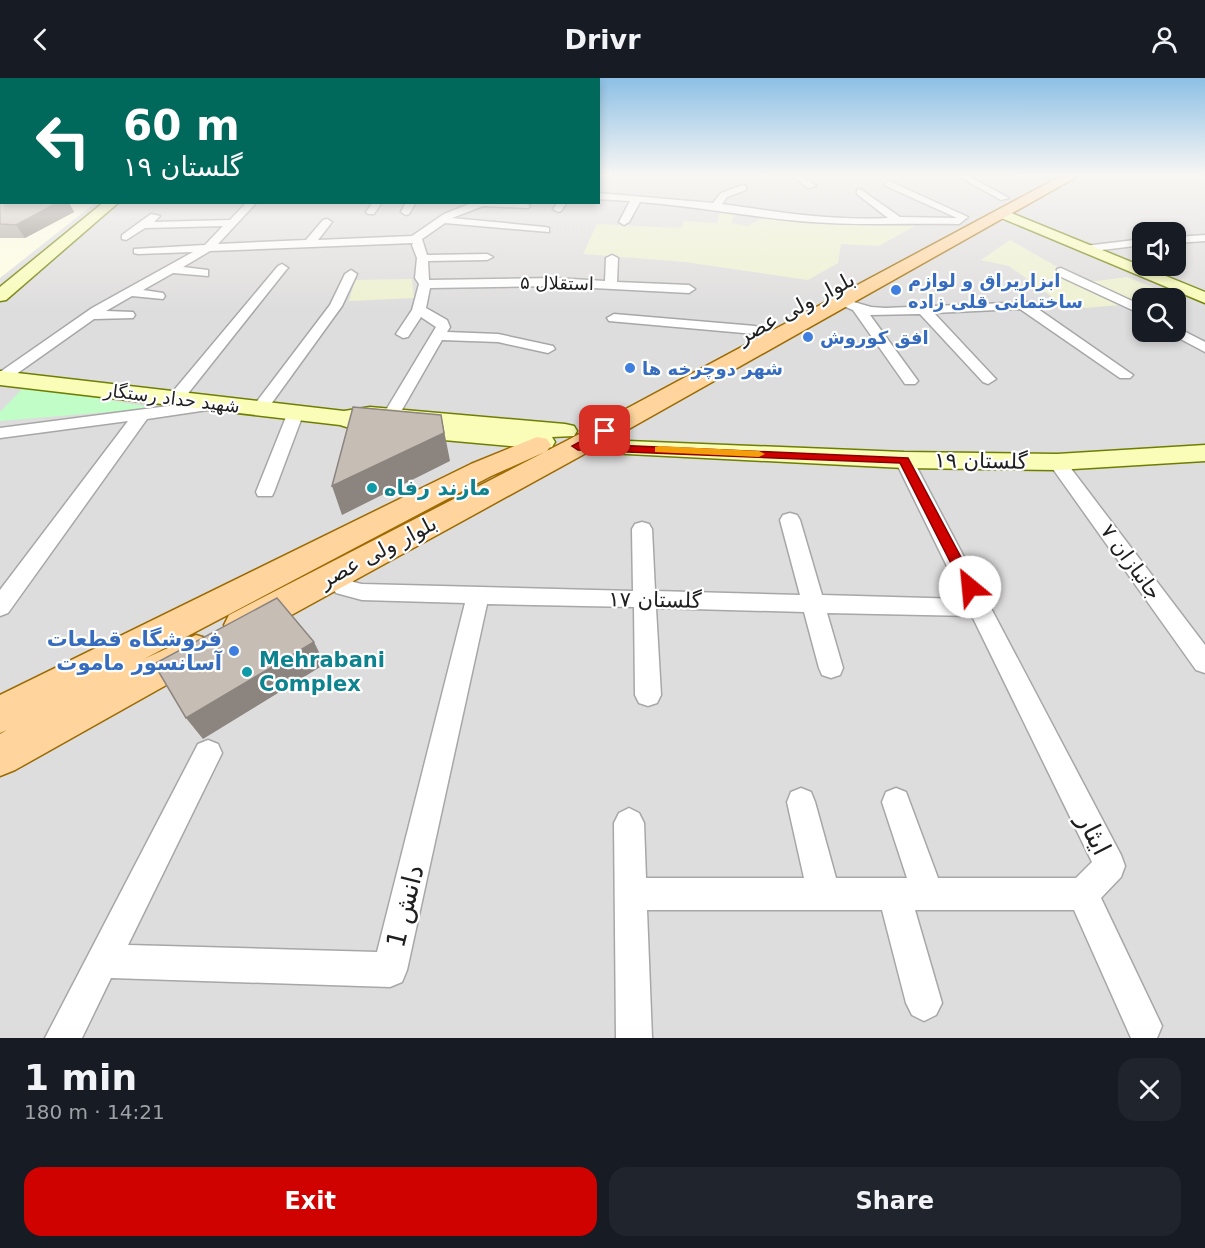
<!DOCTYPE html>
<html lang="en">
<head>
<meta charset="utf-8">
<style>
  :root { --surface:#171b24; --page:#20242c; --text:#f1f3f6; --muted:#9ea1a6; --accent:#d00200 }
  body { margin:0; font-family:"DejaVu Sans",Vazirmatn,sans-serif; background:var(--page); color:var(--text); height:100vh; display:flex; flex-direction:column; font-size:22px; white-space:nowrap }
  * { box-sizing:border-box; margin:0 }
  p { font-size:20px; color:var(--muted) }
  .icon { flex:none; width:33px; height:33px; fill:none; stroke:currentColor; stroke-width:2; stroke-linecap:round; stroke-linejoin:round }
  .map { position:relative; height:960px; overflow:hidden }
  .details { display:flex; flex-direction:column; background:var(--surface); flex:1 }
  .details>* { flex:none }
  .top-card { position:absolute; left:0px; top:0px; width:600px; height:126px; box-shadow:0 3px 9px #0003; background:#00695c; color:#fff; overflow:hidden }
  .controls { position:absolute; left:1132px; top:144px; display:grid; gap:12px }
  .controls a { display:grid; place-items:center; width:54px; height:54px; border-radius:12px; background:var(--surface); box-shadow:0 3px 9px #0003; font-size:30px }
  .pin { position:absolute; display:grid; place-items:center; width:51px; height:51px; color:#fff; margin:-26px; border-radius:12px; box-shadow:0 3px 9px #0006 }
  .me { position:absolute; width:66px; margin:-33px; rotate:332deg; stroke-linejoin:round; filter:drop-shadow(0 0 4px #0008) }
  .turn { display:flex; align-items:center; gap:21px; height:126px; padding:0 24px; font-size:27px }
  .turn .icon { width:78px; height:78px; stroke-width:2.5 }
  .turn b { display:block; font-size:42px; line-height:51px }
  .round { display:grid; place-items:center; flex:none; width:63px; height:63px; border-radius:18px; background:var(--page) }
  .overview { display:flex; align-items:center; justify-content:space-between; height:102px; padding:0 24px }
  h1 { font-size:36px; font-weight:800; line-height:45px }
  .cta { display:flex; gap:12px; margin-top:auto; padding:12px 24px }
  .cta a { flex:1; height:69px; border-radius:18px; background:var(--accent); color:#fff; font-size:24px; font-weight:800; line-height:69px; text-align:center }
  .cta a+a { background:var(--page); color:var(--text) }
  header { display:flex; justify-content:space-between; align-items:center; height:78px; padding:0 24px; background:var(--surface); font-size:27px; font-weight:800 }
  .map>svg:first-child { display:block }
  .residential { fill:#dedddd; fill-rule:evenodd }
  .education { fill:#ffffe1 }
  .farmland { fill:#eef1d0 }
  .park { fill:#c1fdc7 }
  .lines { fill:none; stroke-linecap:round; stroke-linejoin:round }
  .minor-casing { stroke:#a7a7a7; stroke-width:3 }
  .secondary-casing { stroke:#6f7e00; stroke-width:3 }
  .primary-casing { stroke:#9c6a00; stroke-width:3 }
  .minor { fill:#fff; fill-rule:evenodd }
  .secondary { fill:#f9fdb8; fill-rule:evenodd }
  .primary { fill:#ffd59d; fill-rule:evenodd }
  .wall { fill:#aaa39c }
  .shaded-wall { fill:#8b847f }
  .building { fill:#c6bdb5; stroke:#8b847f; stroke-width:1.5 }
  .route { fill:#d00200; stroke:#870100; stroke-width:1.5 }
  .slow { fill:#f59e0b }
  .shop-dot { fill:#3f7fe0; stroke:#fff; stroke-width:2 }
  .culture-dot { fill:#0f9aa8; stroke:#fff; stroke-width:2 }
  .labels { text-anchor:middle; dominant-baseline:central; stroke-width:4.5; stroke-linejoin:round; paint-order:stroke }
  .far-shop-label { font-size:18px; font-weight:bold; fill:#366cbe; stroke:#fff; text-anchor:start }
  .far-street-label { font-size:18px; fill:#202020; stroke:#fff }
  .street-label { font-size:21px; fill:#202020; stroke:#fff }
  .culture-label { font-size:21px; font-weight:bold; fill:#0d838f; stroke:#fff; text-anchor:start }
  .shop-label { font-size:21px; font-weight:bold; fill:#366cbe; stroke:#fff; text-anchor:end }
  .near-street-label { font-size:26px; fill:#202020; stroke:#fff }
</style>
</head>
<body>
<header><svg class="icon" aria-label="back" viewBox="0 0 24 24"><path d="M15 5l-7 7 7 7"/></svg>Drivr<svg class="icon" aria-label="person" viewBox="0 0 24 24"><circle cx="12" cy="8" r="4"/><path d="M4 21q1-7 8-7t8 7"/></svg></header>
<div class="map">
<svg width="1205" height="960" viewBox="0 0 1205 960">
  <rect width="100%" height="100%" fill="#f1ede6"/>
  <path class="residential" d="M0 98 2 124H598L599 98H1205V960H0ZM1143 154H1176V188H1143ZM1143 220H1176V254H1143Z"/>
  <path class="education" d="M0 98 2 124 95 125 0 200Z"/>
  <path class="farmland" d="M720 133 735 136 731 145 747 148 761 141 838 147 918 146 879 168 841 166 838 185 808 202 685 184 583 176 597 146 681 150 684 143 717 145Z
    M1010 162 1054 187 1089 204 1127 199 1182 221 1143 220V225L1085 230 1075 224 1058 223 1009 188 981 182Z
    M412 201 414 220 349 223 355 202Z"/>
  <path class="park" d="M25 308 155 330 0 343V334Z"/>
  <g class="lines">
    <g class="minor-casing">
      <path id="minor" d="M793 98H803L816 108 808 110Z
        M958 98H968L1009 120 1001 122Z
        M889 103 968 139 959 146C905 145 852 148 799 143 745 138 693 128 640 124L629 144 624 147 619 144 630 123 598 121V115L713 125 721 115 743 107 746 108V112L727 119 722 126C777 134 832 143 888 140L857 116V112L860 111 900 139 957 140 886 108 885 106Z
        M247 124H257L218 166 306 162 323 142 327 141 332 144 318 162 412 158 444 136 474 124 525 125 530 128 528 130 483 128 452 140 545 149 549 150V154L445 145 422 161 427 177 487 176 493 179 487 182 428 183 429 202 555 200 605 203 606 180 612 177 618 180 617 204 689 207 695 211 689 215 555 208 430 210 426 230 447 242 450 249 447 254 498 256 553 268 555 271 548 275 498 264 442 262 399 337 391 342 383 337 436 249 421 239 408 259 403 260 396 256 412 232 419 206 415 200 417 180 412 167 413 165 210 173 183 189 208 192V198L173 195 143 212 163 215 165 218 163 221 132 218 106 233 133 234 135 237 133 240 94 241 5 304 0 306V294L92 230 193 174 138 176 134 175V171L205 167 223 148 145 150 126 162 122 161V157L151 136 160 138 154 144 230 142Z
        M373 124H382L374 136H368L366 134Z
        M406 124H416L409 136 406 137 401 134Z
        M558 124H567L561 133 558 134 553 131Z
        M1205 157V163L1176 165V159Z
        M1143 161V167L1085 174 1079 171 1085 168Z
        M282 186 288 190 286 192 182 323H170L168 320 170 317 278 188Z
        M1061 190 1143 228V237L1057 197V191Z
        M351 192 357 196 342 228 266 333H254L252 330 330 227 345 196Z
        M840 220 871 229 885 230 1028 224 1133 297 1130 300H1120L1020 231 934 235 993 298 996 301 988 306 983 304 920 236 870 237 918 303 915 306H905L853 232 834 224Z
        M614 236 755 248 762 252 755 256 609 243 607 240Z
        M1176 249 1205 264V274L1171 256 1169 254H1176Z
        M222 321 228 323 230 326 228 329 147 341 8 535 0 538V512L128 343 0 360V350Z
        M296 329 304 334 274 414 272 418H258L256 414 288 334Z
        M904 377 910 378 913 382 1121 777 1125 788 1121 799 1101 820 1162 948 1157 960H1131L1074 832H915L942 925 936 937 924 943 912 937 906 925 882 832H647L652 960H616L614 745 619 735 629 730 639 735 644 745 646 800H804L787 724 791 714 801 710 811 714 815 724 836 800H907L882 724 886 714 896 710 906 714 938 800H1076L1092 784 972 538 827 535 843 590 840 597 831 600 822 597 819 590 804 534 656 530 661 617 657 625 648 628 639 625 635 617 634 529 487 526 407 892 402 904 390 909 111 900 82 960H45L198 666 208 662 218 666 222 675 128 867 377 874 465 525 362 522 336 515 324 496 327 490C346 485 341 496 352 503 355 505 359 505 362 506L633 513 632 451 635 446 642 444 649 446 652 451 655 513 800 517 780 442 783 437 790 435 797 437 800 442 822 517 963 521 895 382 898 378Z
        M1057 379 1063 380 1205 567V595L1196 592 1048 384 1051 380Z"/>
    </g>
    <g class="secondary-casing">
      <path id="secondary" d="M104 124H119L6 222 0 223V209Z
        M1004 132 1205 214V225L999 139 997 136 999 133Z
        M0 293 344 333 370 329 565 346 574 348 577 353 574 358 552 359 555 364 552 369 543 371 366 355 340 347 0 307Z
        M578 361 904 374 1057 376 1205 367V383L1057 392 904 390 569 373 566 368 569 363Z"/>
    </g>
    <g class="primary-casing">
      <path id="primary" d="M1061 98H1078L588 374 255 557 242 561 229 557 224 547 229 537 568 362Z
        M537 359 547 361 551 367 547 373 491 398 144 581 196 557 209 561 215 572 209 583 15 692 0 698V656L7 652 0 655V617L471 386Z"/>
    </g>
    <use href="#minor" class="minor"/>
    <use href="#secondary" class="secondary"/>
    <use href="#primary" class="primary"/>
  </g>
  <path class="wall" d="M0 98H2V124H71L69 125 74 134 25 160H0Z"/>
  <path class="shaded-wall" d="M48 124H71L69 125 74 134 25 160 16 147Z
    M441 337 450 383 342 437 332 408Z
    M314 564 325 586 203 661 186 640Z"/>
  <path class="building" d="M0 106H2V124H59L16 147 0 146Z
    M353 329 441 337 444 355 332 408Z
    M277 520 314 564 186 640 154 586Z"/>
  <linearGradient id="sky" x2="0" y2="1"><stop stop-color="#8dc0e5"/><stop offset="0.42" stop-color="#f9f7f4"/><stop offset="1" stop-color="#f9f7f4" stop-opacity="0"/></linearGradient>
  <rect width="1205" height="232" fill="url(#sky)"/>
  <path class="route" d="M605 350 609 351V356L591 366 908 380 977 509 970 515 965 513 900 385 578 372 572 368Z"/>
  <path class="slow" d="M659 368 759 373 765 376 759 379 655 374V369Z"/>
  <g class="shop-dot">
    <circle cx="896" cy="212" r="6"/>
    <circle cx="808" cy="259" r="6"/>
    <circle cx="630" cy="290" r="6"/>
    <circle cx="234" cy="573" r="6"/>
  </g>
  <g class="culture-dot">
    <circle cx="372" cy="410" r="6"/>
    <circle cx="247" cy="594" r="6"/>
  </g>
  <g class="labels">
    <g class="far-shop-label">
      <text x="908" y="202">ابزاریراق و لوازم<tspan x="908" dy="21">ساختمانی قلی زاده</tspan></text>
      <text x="820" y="259">افق کوروش</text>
      <text x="642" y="290">شهر دوچرخه ها</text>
    </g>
    <g class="far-street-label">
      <text transform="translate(557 205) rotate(1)">استقلال ۵</text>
      <text transform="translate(172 320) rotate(7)">شهید حداد رستگار</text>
    </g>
    <g class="street-label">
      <text transform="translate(796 230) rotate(-28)">بلوار ولی عصر</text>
      <text transform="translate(981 383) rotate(1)">گلستان ۱۹</text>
      <text transform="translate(378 474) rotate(-28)">بلوار ولی عصر</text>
      <text transform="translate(1131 484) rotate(54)">جانبازان ۷</text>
      <text transform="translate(655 522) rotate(1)">گلستان ۱۷</text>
    </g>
    <g class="culture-label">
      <text x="384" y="410">مازند رفاه</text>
      <text x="259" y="582">Mehrabani<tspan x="259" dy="24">Complex</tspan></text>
    </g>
    <g class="shop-label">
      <text x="222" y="561">فروشگاه قطعات<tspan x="222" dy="24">آسانسور ماموت</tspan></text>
    </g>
    <g class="near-street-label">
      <text transform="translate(1094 756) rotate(63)">ایثار</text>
      <text transform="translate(405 828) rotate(-76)">دانش 1</text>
    </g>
  </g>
</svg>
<div class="controls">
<a><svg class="icon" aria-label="sound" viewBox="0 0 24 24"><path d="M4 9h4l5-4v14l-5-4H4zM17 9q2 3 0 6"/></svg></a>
<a><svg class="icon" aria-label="search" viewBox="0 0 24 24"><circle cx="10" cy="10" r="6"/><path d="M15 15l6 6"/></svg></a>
</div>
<div class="pin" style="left:605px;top:353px;background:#d93025"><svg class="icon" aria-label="arrive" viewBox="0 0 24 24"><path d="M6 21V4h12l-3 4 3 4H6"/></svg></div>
<svg class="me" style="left:970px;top:509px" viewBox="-20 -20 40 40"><circle r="19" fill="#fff"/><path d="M0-13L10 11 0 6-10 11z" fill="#d00200"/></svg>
<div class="top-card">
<div class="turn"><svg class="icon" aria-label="left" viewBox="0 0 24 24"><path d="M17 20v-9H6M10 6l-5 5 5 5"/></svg><div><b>60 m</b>گلستان ۱۹</div></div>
</div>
</div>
<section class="details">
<div class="overview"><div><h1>1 min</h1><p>180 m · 14:21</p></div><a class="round"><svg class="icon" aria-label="close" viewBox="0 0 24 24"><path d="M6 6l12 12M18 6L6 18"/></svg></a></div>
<div class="cta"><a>Exit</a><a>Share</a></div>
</section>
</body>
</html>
